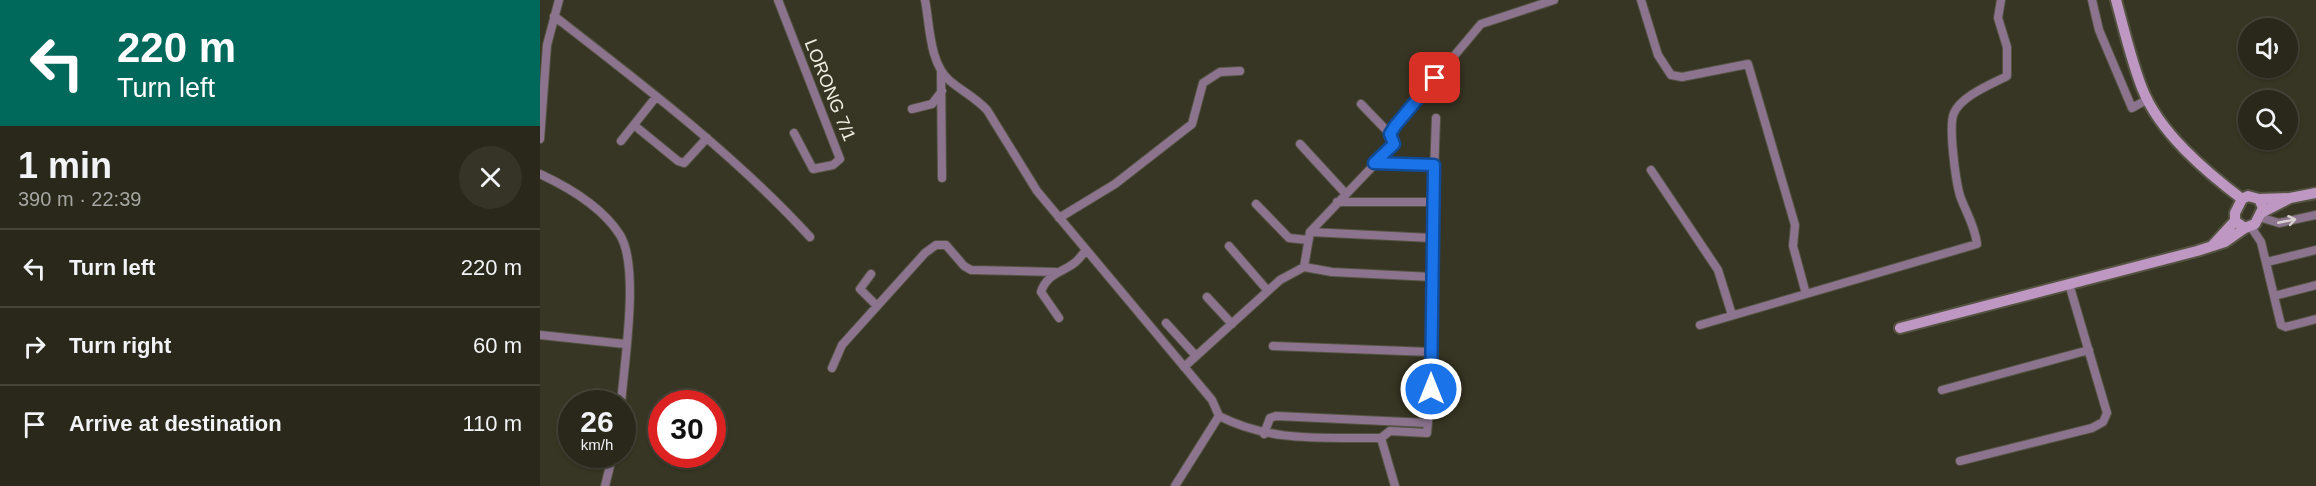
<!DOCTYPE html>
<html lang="en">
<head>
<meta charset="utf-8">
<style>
  :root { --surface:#29281a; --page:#353427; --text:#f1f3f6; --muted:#a5a6a2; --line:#454439 }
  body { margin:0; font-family:Arial,sans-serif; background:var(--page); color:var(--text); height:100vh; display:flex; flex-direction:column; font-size:22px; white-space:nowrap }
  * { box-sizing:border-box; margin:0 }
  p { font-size:20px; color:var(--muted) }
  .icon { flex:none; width:33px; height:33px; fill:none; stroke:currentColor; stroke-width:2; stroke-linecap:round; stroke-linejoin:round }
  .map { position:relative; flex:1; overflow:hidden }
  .drawer { display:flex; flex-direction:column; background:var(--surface); width:540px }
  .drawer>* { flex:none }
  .top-card { background:#00695c; color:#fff; overflow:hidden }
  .fabs { position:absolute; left:1698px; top:18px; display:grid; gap:12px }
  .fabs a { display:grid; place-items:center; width:60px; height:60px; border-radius:50%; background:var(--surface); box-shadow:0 2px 4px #0004,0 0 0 2px var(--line); font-size:30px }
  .speed { position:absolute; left:18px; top:390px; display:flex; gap:12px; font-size:30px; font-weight:700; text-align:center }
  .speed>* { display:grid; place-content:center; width:78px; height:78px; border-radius:50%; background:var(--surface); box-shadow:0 2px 4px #0004,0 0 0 2px var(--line); line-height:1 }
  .speed small { font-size:15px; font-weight:400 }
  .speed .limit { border:9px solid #d22; background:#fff; color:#111 }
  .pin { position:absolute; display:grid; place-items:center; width:51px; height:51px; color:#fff; margin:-26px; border-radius:12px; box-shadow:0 3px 9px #0006 }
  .me { position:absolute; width:66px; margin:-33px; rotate:0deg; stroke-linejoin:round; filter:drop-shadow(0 0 4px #0008) }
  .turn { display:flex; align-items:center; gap:21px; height:126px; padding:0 18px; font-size:27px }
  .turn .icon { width:78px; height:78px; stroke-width:2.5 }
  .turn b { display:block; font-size:42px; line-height:51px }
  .round { display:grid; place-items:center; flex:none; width:63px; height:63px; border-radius:32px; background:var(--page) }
  .summary { display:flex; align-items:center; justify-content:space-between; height:102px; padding:0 18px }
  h1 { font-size:36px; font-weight:700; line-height:45px }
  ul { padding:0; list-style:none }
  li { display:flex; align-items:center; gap:18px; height:78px; padding:0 18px; border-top:2px solid var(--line) }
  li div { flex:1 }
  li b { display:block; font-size:22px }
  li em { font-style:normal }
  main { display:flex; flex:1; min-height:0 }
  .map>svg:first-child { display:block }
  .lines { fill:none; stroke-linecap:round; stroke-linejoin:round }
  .street-casing { stroke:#545342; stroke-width:10 }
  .secondary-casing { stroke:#545342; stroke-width:14 }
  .street { stroke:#8c748f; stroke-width:8 }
  .secondary { stroke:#be98c2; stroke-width:10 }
  .oneway { stroke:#d6d0ce }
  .route-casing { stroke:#114b97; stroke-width:15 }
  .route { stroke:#1a73e8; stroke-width:10 }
  .labels { text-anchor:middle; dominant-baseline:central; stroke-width:6; stroke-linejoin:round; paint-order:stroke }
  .street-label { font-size:18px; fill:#efefe3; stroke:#373523 }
</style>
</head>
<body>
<main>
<section class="drawer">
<div class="top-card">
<div class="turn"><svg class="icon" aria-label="left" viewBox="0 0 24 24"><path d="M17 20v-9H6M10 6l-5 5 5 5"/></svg><div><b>220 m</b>Turn left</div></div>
</div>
<div class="summary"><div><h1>1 min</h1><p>390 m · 22:39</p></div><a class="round"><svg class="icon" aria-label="close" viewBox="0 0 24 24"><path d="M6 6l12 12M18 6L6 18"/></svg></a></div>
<ul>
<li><svg class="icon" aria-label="left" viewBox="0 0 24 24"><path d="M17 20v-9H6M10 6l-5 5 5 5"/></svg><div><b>Turn left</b></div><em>220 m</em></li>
<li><svg class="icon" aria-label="right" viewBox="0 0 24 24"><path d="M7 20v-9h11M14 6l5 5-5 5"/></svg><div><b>Turn right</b></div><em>60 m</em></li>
<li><svg class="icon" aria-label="arrive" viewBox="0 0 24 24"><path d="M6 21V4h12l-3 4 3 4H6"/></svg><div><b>Arrive at destination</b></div><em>110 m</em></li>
</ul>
</section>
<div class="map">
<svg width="1776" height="486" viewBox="0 0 1776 486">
  <rect width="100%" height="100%" fill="#373523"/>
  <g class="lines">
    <g class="street-casing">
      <path id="street" d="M238 0 300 159 293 165 273 169 254 133
        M385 0C390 25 389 63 410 81 422 91 436 98 447 110L497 191 672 400 679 416C732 443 783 437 841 438L850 431 887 433 891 389 893 202H797
        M1101 0 1118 55 1131 75 1142 77 1208 64 1255 225 1253 246 1266 294 1160 325
        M1552 0 1559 30 1592 108 1608 99
        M14 16C103 85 194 154 270 237
        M401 72 402 178
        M821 104 850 134
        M372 109 392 104 402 91
        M94 125 138 161 144 163 167 138
        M0 139 7 45 19 0
        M81 141 116 97
        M760 144 805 193
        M834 163 894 165
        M1111 170 1178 270 1192 315
        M0 174C28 187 63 208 80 235 100 267 84 364 81 404
        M893 202 896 118
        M716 204 749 238 768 240
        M1719 217 1739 223 1776 215
        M519 218 575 184 652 124 663 83 680 72 700 71
        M1711 227 1721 242 1741 325 1746 327 1776 319
        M770 232 892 238
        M689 246 728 291
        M1727 262 1776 250
        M764 267 792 272 892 277
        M331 274 320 289 337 306
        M1266 294 1437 244C1435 227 1428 216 1422 201 1416 188 1408 125 1414 113 1421 96 1452 84 1467 76V47L1458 18 1461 0
        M1734 296 1776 285
        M667 297 692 324
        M519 318 501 292C506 275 520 273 533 264 538 261 542 255 546 250
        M626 323 656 356
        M0 335 85 344
        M733 346 891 352
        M644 367 740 280 764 267 770 232 854 144 850 134 855 126 941 24 1014 0
        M292 368 302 345 385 253 396 245H406L424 266 431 270 515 272
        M1402 390 1549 350
        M724 434 730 418 736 416 888 423
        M841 438 855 486
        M1420 461 1552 428 1563 422 1567 413 1529 284
        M65 486 73 454
        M635 486 679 416"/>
    </g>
    <g class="secondary-casing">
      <path id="secondary" d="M1576 0C1584 29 1591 60 1602 88 1619 132 1665 171 1702 199
        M1708 196 1719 199 1723 208 1715 224 1705 228 1695 221V213L1702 199Z
        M1719 199 1750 198
        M1721 213 1750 198 1776 193
        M1672 246 1695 221
        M1360 328 1657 251 1685 242 1705 228"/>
    </g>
    <use href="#street" class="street"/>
    <use href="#secondary" class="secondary"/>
  </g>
  <defs><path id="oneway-shaft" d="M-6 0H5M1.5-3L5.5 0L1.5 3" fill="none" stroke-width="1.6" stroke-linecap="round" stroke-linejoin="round" transform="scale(1.5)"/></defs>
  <use class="oneway" href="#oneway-shaft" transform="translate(1747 221) rotate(-11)"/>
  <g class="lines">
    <g class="route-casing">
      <path id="route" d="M891 389 894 165 834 163 854 144 850 134 855 126 895 78"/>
    </g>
    <use href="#route" class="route"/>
  </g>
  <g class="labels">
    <g class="street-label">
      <text transform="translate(290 90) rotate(68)">LORONG 7/1</text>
    </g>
  </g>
</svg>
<div class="fabs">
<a><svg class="icon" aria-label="sound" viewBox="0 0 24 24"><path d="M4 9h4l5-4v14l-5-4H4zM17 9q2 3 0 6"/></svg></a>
<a><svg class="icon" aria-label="search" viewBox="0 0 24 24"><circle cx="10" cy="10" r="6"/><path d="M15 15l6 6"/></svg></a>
</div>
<div class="speed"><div>26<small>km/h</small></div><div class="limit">30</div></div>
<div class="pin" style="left:895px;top:78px;background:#d93025"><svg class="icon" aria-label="arrive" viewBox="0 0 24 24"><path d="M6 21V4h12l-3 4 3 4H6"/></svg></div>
<svg class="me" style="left:891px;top:389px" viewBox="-20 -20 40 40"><circle r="17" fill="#1a73e8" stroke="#fff" stroke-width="3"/><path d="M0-11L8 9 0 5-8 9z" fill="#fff"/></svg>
</div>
</main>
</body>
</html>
